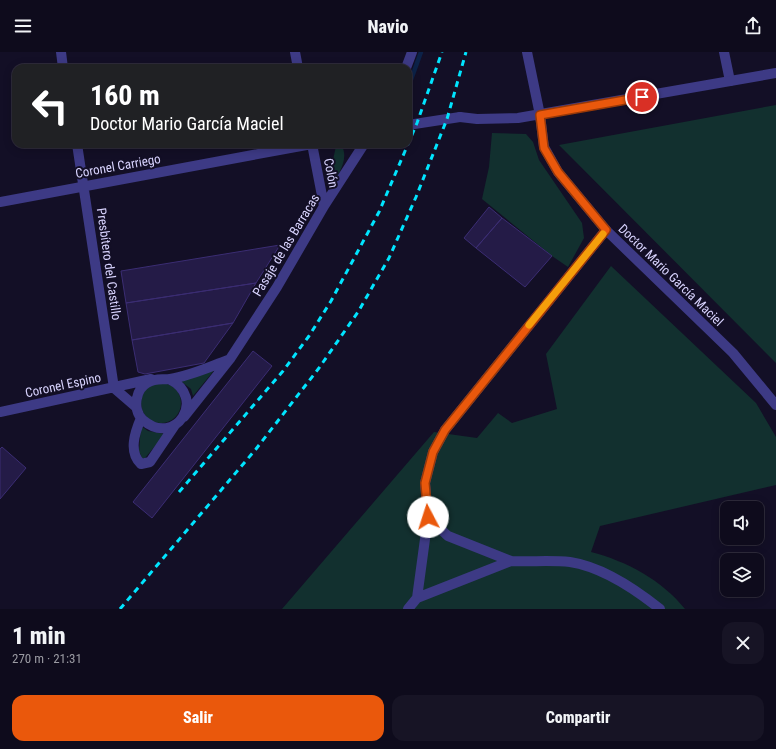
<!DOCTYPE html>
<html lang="es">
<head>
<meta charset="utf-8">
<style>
  :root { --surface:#0e0b1c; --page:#171425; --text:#f1f3f6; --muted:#9b9ba3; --line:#2e2b3b; --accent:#ea580c }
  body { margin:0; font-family:"Roboto Condensed",sans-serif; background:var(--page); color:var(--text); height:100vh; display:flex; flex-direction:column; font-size:15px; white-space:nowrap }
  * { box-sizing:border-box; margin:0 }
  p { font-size:13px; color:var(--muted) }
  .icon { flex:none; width:22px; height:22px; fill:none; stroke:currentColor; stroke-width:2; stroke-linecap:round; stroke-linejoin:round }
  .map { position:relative; height:557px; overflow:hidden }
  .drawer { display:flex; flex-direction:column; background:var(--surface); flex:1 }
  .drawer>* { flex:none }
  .top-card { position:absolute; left:12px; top:12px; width:400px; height:84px; border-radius:12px; box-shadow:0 2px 10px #0003,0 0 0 1px var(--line); background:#202124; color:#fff; overflow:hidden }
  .controls { position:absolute; left:720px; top:449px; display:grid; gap:8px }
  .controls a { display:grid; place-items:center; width:44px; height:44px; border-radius:8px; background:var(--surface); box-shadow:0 2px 10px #0003,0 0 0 1px var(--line); font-size:20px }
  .pin { position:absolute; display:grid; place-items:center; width:34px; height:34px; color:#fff; margin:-17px; border:2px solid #fff; border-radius:50%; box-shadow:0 1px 4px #0007 }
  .me { position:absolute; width:44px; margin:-22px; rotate:355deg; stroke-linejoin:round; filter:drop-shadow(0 0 3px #0008) }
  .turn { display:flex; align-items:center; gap:14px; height:84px; padding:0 12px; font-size:18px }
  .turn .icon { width:52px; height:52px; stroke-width:2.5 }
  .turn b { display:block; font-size:28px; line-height:34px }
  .round { display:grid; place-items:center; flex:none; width:42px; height:42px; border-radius:12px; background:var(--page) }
  .head { display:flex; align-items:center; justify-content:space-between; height:68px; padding:0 12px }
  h1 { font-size:24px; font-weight:800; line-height:30px }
  .primary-button { display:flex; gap:8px; margin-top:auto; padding:8px 12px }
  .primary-button a { flex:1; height:46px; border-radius:12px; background:var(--accent); color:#fff; font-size:16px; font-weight:800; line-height:46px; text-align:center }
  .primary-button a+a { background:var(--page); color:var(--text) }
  header { display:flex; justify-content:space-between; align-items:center; height:52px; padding:0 12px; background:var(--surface); font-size:18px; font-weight:800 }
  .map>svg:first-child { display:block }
  .green { fill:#12302f }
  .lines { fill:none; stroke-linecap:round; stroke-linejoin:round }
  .stream { stroke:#0c2248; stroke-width:4.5 }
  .building { fill:#241b47; stroke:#3b2d73 }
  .minor { stroke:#3d3a85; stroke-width:10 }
  .tertiary { stroke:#3d3a85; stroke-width:10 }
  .rail { stroke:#00e5ff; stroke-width:3; stroke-dasharray:6 5; stroke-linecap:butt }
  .route-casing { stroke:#983908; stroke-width:10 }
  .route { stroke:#ea580c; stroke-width:7 }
  .slow { stroke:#f59e0b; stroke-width:7 }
  .labels { text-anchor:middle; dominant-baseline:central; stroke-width:4; stroke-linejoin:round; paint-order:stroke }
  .street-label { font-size:13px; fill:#d9d4ff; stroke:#130f26 }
</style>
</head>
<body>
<header><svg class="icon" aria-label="menu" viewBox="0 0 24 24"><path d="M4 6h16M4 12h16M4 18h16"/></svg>Navio<svg class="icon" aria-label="share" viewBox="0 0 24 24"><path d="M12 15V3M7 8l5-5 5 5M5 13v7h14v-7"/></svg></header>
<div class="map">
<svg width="776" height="557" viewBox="0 0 776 557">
  <rect width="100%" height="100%" fill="#130f26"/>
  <path class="green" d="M776 53V311L559 93Z
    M492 81 526 82 533 90 539 108 582 171 584 186 568 215 552 204 482 147 489 115Z
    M339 93 342 94C349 108 338 122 332 135L333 108 336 94Z
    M611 214 756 351 776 385V433L600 474 591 500C626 509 662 528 685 557H282L434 380 477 386 498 361 512 371 557 357 546 302Z
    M216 316 193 344 191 337 178 327Z
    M141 351a20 20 0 1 1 40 0a20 20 0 1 1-40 0Z
    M141 374 148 379 165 382 145 406H142L139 399Z"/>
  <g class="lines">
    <path class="stream" d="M408 36 421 0"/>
  </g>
  <path class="building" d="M489 155 502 166 476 196 464 186Z
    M502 166 552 204 525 235 476 196Z
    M280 193 256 231 126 251 121 219Z
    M256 231 233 271 132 288 126 251Z
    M233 271 204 311 145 322 138 320 132 288Z
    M253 299 272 314 152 466 133 450Z
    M2 395 26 416 0 447V397Z"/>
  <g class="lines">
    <path class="minor" d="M61 0 63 16
      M295 0 298 16
      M527 0 540 63
      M724 0 730 29
      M406 16 412 0
      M408 73 460 65
      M77 92 114 336
      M312 92 324 154
      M0 150 312 92
      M169 327C208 346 175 396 143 368 137 363 135 353 137 346 138 340 142 334 147 331 155 326 161 328 170 327 190 324 209 315 228 308
      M114 336 136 355
      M0 360 151 327
      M184 365 230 307 277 235 324 154 364 92
      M141 366C135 380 128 400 141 412L150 410 175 373
      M511 509C530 510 551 508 570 510 603 515 635 537 660 557
      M417 546 511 509 448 484 428 465
      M408 557 417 546 428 465 425 431 433 400 445 378 606 178"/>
    <path class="tertiary" d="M540 63 544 95 558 120 606 178 733 301 776 353
      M460 65 477 67 518 66 776 21
      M312 92H314"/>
    <path class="rail" d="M179 440 283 319 309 284 331 249 379 160 417 71 442 0
      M120 557 256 397 319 316 358 260 389 206 416 145 447 67 466 0"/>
  </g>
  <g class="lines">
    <g class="route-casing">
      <path id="route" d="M428 465 425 431 433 400 445 378 606 178 558 120 544 96 540 63 642 45"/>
    </g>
    <use href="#route" class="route"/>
    <path class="slow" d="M529 273 603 182"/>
  </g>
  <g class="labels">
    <g class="street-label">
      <text transform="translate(118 114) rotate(-10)">Coronel Carriego</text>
      <text transform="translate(331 121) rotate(79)">Colón</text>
      <text transform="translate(286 193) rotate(-59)">Pasaje de las Barracas</text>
      <text transform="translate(109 212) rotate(82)">Presbítero del Castillo</text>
      <text transform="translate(671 223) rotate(44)">Doctor Mario García Maciel</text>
      <text transform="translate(63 333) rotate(-12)">Coronel Espino</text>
    </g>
  </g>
</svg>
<div class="controls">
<a><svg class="icon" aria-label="sound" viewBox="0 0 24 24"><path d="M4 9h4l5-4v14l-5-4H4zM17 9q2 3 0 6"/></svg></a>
<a><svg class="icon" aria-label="layers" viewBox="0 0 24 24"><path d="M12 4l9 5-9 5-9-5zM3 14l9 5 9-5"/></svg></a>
</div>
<div class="pin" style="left:642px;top:45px;background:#d93025"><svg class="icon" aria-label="arrive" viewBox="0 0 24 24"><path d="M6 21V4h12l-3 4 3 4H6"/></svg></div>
<svg class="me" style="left:428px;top:465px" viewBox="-20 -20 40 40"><circle r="19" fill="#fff"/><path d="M0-13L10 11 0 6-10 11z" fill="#ea580c"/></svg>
<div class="top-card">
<div class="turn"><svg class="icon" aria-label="left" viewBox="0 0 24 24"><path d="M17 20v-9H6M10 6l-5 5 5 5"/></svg><div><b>160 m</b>Doctor Mario García Maciel</div></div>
</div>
</div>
<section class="drawer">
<div class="head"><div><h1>1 min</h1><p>270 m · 21:31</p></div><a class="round"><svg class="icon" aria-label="close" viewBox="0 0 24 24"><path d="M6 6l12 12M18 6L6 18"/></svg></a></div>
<div class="primary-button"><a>Salir</a><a>Compartir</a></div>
</section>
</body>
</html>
